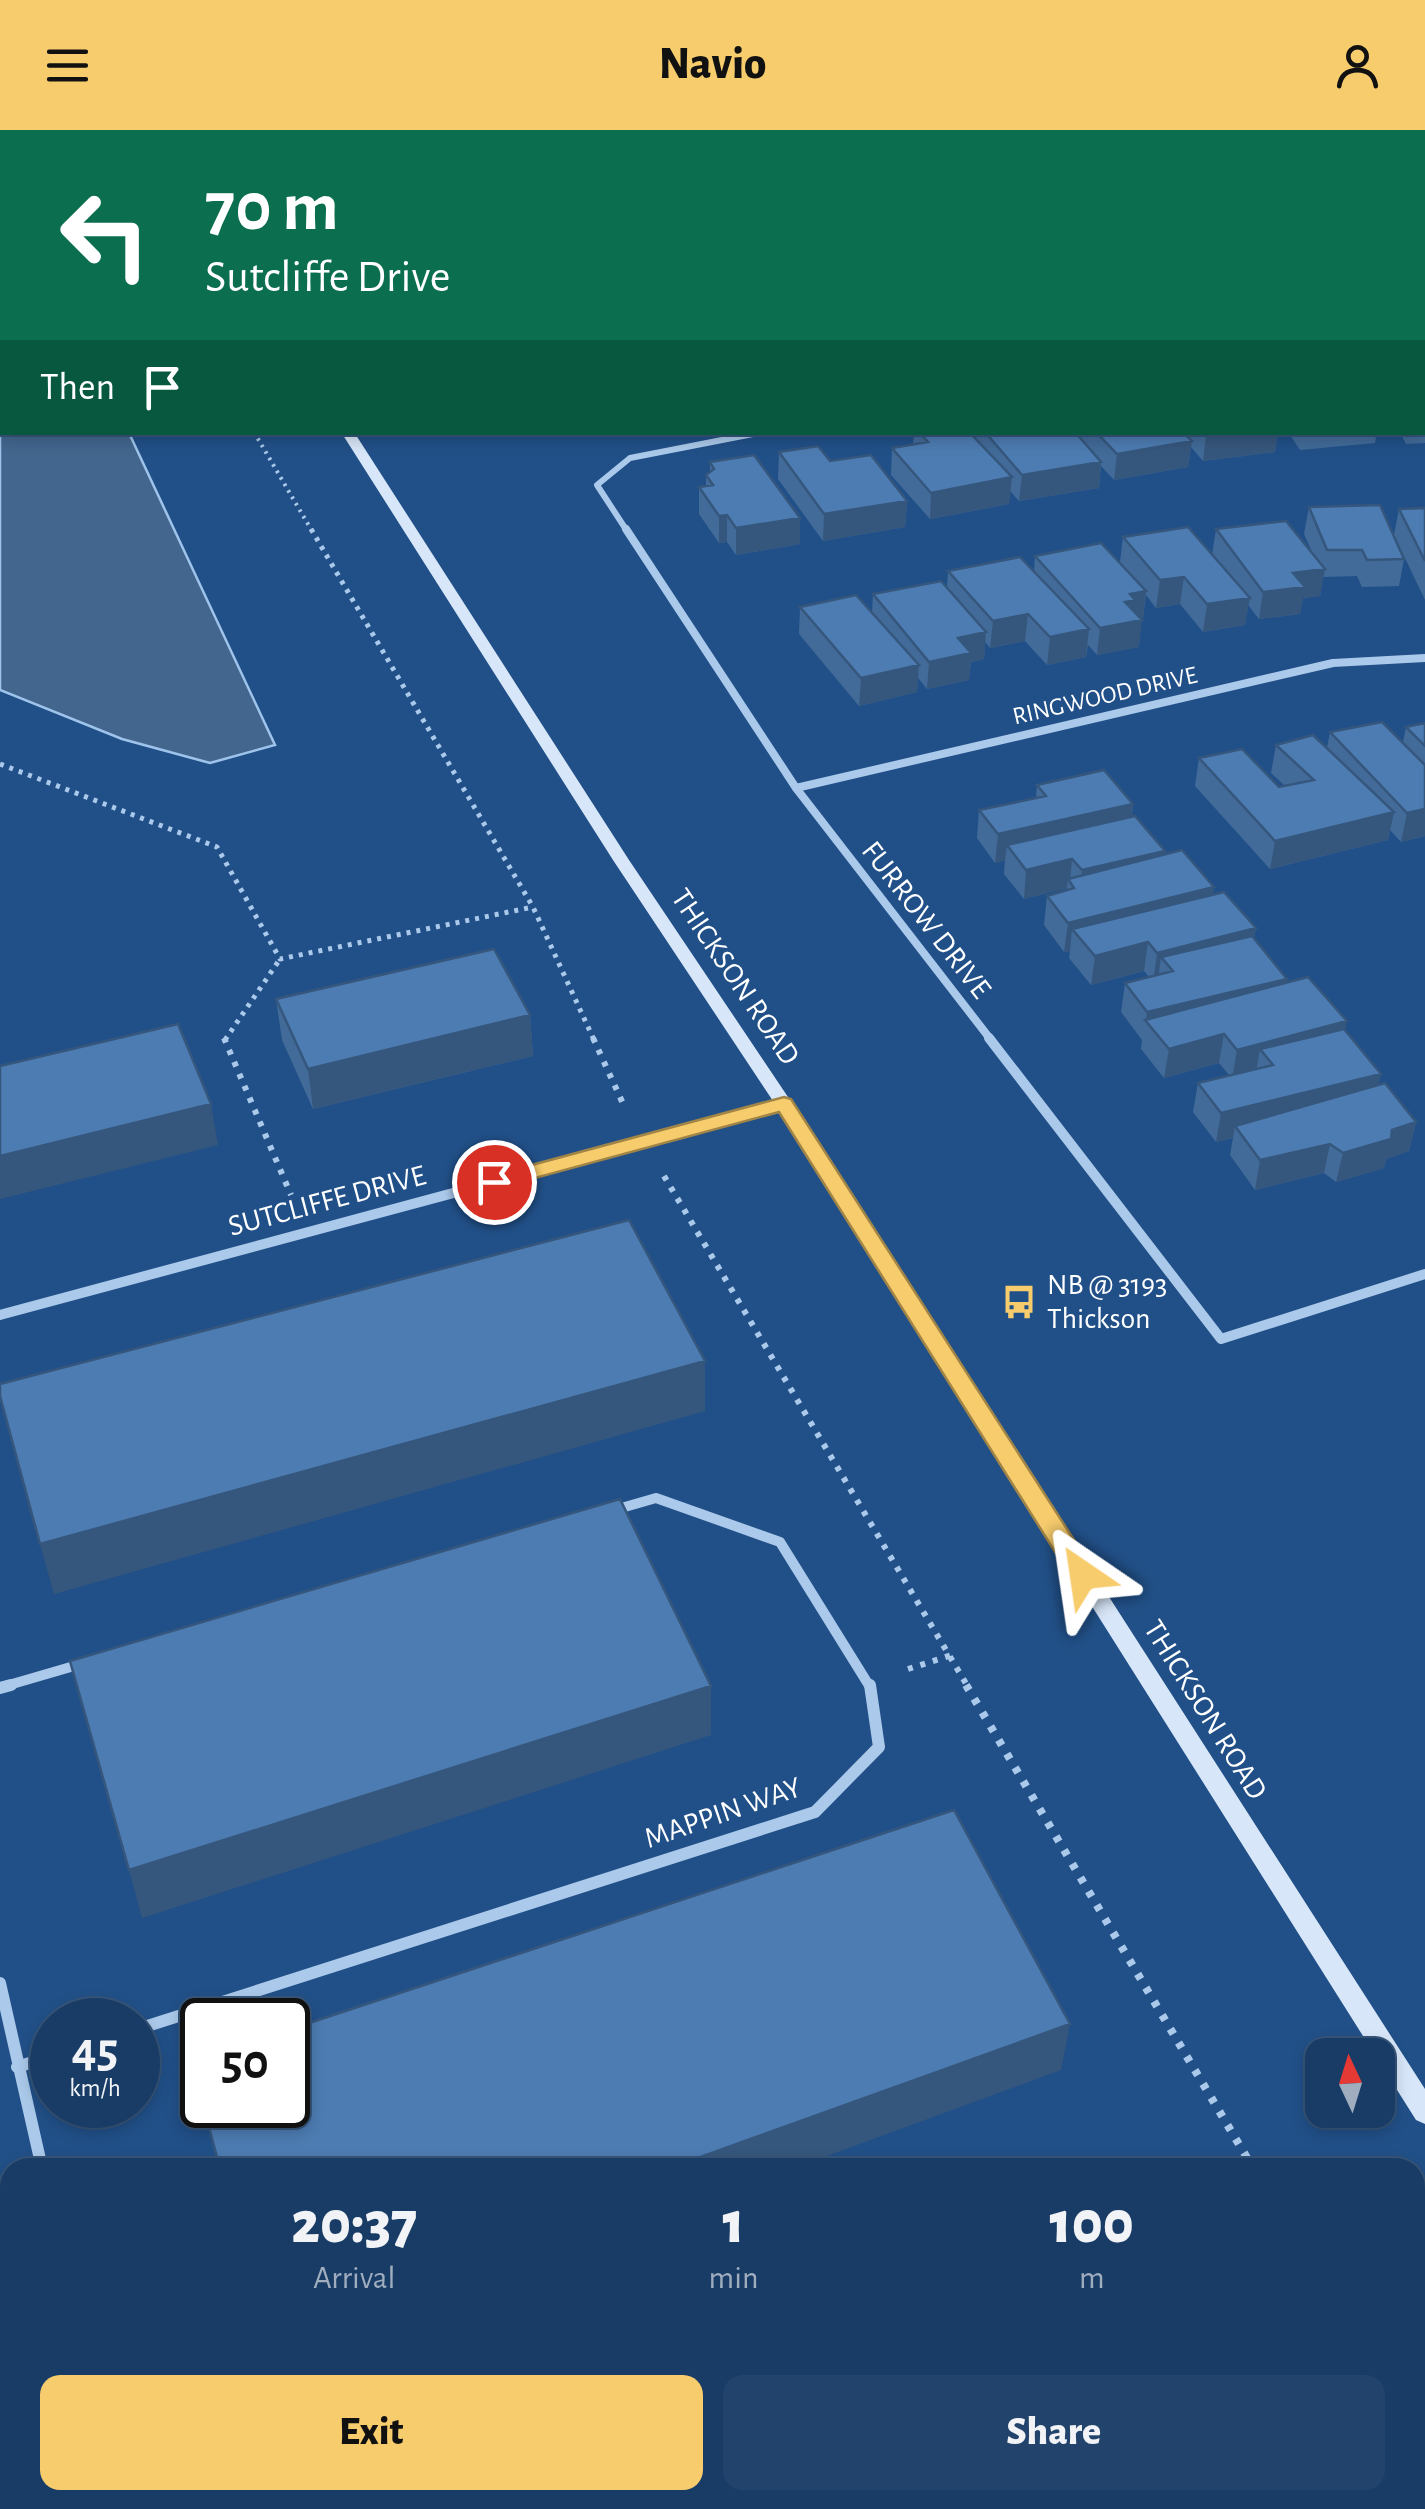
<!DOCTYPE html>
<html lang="en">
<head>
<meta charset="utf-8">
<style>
  :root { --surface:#193c66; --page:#22436c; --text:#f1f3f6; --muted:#9fadbf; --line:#37567a; --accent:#f7cc6d }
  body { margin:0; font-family:"Alegreya Sans",sans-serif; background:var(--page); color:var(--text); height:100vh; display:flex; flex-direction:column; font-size:38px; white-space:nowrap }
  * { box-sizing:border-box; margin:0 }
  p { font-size:32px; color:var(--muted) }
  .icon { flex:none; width:55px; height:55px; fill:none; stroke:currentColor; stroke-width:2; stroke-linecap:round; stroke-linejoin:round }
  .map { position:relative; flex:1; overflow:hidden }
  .drawer { position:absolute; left:0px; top:2028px; width:1425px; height:352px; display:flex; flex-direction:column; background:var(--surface); border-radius:30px 30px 0 0; box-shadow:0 5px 15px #0003,0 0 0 2px var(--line) }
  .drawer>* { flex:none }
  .hud { position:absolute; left:0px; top:0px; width:1425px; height:305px; box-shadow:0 5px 15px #0003,0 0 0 2px var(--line); background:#0b6e4f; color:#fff; overflow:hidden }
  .needle { width:65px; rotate:356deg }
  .tools { position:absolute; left:1305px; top:1908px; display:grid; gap:20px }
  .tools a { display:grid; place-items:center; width:90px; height:90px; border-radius:20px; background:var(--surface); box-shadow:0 5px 15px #0003,0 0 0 2px var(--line); font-size:50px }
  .speed { position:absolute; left:30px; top:1868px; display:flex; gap:20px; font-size:50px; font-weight:700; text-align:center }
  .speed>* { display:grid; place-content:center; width:130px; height:130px; border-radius:50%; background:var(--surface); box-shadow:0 5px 15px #0003,0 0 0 2px var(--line); line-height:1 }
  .speed small { font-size:25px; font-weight:400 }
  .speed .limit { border:5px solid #111; border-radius:15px; background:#fff; color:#111 }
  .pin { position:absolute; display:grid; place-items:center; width:85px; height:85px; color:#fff; margin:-42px; border:5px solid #fff; border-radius:50%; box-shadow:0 2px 10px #0007 }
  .me { position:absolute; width:110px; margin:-55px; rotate:328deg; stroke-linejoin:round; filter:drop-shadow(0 0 8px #0008) }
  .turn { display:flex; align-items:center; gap:35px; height:210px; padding:0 40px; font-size:45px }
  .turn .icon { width:130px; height:130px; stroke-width:2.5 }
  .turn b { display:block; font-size:70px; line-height:85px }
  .then { display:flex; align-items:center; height:95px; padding:0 40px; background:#0003; gap:20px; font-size:38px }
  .eta { display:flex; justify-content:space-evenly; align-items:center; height:170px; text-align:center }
  .eta b { font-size:60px; font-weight:800; line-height:70px }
  .primary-button { display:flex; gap:20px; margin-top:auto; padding:20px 40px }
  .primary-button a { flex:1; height:115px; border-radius:20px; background:var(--accent); color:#111; font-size:40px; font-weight:800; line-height:115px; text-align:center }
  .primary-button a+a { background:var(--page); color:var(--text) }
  header { display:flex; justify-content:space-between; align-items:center; height:130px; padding:0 40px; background:var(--accent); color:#111; font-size:45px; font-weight:800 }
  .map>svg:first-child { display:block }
  .water { fill:#43668e; stroke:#9fc4eb; stroke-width:2.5 }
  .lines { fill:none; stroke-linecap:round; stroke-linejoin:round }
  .stream { stroke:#9fc4eb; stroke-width:20 }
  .path-far3 { stroke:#abc9ea; stroke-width:4; stroke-dasharray:2.5 5; stroke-linecap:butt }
  .path-far2 { stroke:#abc9ea; stroke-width:5; stroke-dasharray:4 6; stroke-linecap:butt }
  .path-far1 { stroke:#abc9ea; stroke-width:6; stroke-dasharray:5 8; stroke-linecap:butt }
  .path { stroke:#abc9ea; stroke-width:8; stroke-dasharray:6 10; stroke-linecap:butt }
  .minor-far3 { stroke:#abc9ea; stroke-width:6 }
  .minor-far2 { stroke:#abc9ea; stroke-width:8 }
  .minor-far1 { stroke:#abc9ea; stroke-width:10 }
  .minor { stroke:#abc9ea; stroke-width:12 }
  .secondary { fill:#d7e6f8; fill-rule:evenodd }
  .wall { fill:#426b99 }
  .shaded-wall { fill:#36577d }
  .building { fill:#4d7cb2; stroke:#36577d; stroke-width:2.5 }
  .route { fill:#f7cc6d; stroke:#a18547; stroke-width:2.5 }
  .labels { text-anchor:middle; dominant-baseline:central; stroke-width:8; stroke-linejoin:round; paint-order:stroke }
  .far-street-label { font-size:25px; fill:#fff; stroke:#215088 }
  .street-label { font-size:30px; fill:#fff; stroke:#215088 }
  .poi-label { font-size:30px; fill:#fff; stroke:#215088; text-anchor:start }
</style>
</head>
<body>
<header><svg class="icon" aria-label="menu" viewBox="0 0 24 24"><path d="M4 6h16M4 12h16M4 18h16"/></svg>Navio<svg class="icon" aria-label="person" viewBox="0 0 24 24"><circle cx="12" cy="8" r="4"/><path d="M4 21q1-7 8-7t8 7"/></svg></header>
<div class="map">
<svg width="1425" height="2379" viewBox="0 0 1425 2379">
  <rect width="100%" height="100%" fill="#215088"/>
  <path class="water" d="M0 61 2 302 129 303 275 615 210 633 122 609 0 560Z"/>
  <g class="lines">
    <path class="stream" d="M0 58 2 55"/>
    <path class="path-far3" d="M254 302 312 401"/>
    <path class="path-far2" d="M311 399 533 777 594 910
      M0 634 217 717 280 829 533 777
      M225 910 280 829"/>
    <path class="path-far1" d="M224 908 291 1065
      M593 908 625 978
      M664 1046 968 1557
      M908 1539 952 1525"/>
    <path class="path" d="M966 1555 1253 2038
      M1415 2313 1425 2330"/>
    <path class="minor-far3" d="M994 2 1019 0
      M627 401 597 355 630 328 763 302"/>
    <path class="minor-far2" d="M626 399 796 658 991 910
      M796 658 1333 533 1425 528"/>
    <path class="minor-far1" d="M989 908 1221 1209 1425 1144
      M0 1185 784 974
      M611 1381 656 1368 780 1412 870 1557
      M2 1557 81 1534"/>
    <path class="minor" d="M0 1558 11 1555
      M0 1853 42 2038
      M138 1899 815 1682 879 1617 870 1555
      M17 1937 52 1926
      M123 2370 125 2379
      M1312 2370 1314 2379
      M161 2379 186 2370"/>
    <path class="secondary" d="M152 0H164L165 2H154Z
      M341 302H354L629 730 790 970 1425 1959V1994L1416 1990 777 977 613 730Z"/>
  </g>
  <path class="wall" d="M396 0H533L535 2H396Z
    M534 0H596V2H536Z
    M602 0H664V2H604Z
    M1422 6 1425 7V65H1422Z
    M1422 91H1425V146L1422 139Z
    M1422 231 1425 235V313L1406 314 1400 302H1422Z
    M914 302H969L972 306 973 302H1278L1275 322 1203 331 1191 317 1188 337 1114 350 1101 336 1099 358 1019 371 1010 361 1009 374 930 389 891 345 892 318 913 315Z
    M1288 302H1377L1375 313 1300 320Z
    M779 322 830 331 907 371 905 397 823 411 778 349Z
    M710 332 800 388V414L736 425 727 412 719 413 699 384V357L706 356V345L710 342Z
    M1309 377 1404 429 1399 456 1362 457 1357 446 1323 447 1320 466 1303 468 1300 484 1259 489 1248 475 1245 495 1203 502 1180 474 1156 478 1146 465 1143 488H1141L1139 517 1097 525 1088 515 1086 527 1047 535 1025 511 990 518 985 512 984 529 971 532 969 550 927 559 918 548 917 562 859 576 799 504 800 477 872 482 873 464 947 458 948 441H1034L1035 426 1120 432 1123 407 1212 425 1216 399 1313 424 1304 404Z
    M1425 378V470L1394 405 1399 379Z
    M1425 593V706L1401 712 1390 700 1388 710 1270 739 1195 656 1199 628 1279 657 1285 656 1271 643 1276 615 1327 618 1330 602 1403 612 1406 597Z
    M1037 655 1133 674 1132 686 1165 724 1212 765 1256 798 1254 809 1286 853 1345 901 1381 944 1378 955 1416 992 1409 1021 1386 1029 1384 1038 1336 1052 1324 1043 1255 1060 1230 1025 1233 1008 1216 1012 1193 982 1198 953 1229 945 1219 933 1164 948 1141 919 1142 910 1121 882 1125 853 1149 847 1144 841 1091 855 1069 828 1070 821 1064 822 1044 795 1047 766 1067 761V758L1024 769 1004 744 1005 730 995 733 977 708 979 680 1036 668Z
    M276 869 530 885 533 926 313 979 282 910Z"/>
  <path class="shaded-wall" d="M482 0H494V2H474L473 1Z
    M618 0H664V2H618Z
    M699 0H730V2H699Z
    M1226 302H1278L1275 322 1203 331 1206 305Z
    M1192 311 1188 337 1114 350 1117 324Z
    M1101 332 1099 358 1019 371 1022 345Z
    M1012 347 1009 374 930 389 931 363Z
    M907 371 905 397 823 411 824 384Z
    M727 385V412L719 413V386Z
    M800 388V414L736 425V398Z
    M1325 439 1320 466 1303 468 1300 484 1259 489 1263 462 1293 443Z
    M1184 447 1180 474 1156 478 1160 450Z
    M1146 461 1143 488 1132 490H1142L1139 517 1097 525 1100 498 1130 464Z
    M1250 468 1245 495 1203 502 1207 474Z
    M1028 484 1025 511 990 518 993 491Z
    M1089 499 1086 527 1047 535 1050 507Z
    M986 502 984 529 971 532 969 550 927 559 929 532 958 508Z
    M919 535 917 562 859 576 861 548Z
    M1133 674 1130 703 1007 715 1005 730 995 733 998 704Z
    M1425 679V706L1401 712 1407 683Z
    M1394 682 1388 710 1270 739 1275 711Z
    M1165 721 1161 749 1078 769 1082 740Z
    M1072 729 1070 751 1068 749 1067 758 1024 769 1026 740Z
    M1214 757 1209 786 1072 799 1070 821 1064 822 1068 793Z
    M1256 798 1251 827H1161L1158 851 1153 852 1157 823Z
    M1148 812 1144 841 1091 855 1095 826Z
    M1287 849 1282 878 1146 891 1147 882Z
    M530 885 533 926 313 979 308 939Z
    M1347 891 1341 920 1273 935 1260 919 1256 943 1232 949 1237 920Z
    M1224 904 1219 933 1164 948 1169 919Z
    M1381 944 1374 973 1235 996 1233 1008 1216 1012 1221 983Z
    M211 974 218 1015 0 1069V1026Z
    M1416 992 1409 1021 1386 1029 1384 1038 1336 1052 1343 1023 1392 1000Z
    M1330 1014 1324 1043 1255 1060 1260 1030Z
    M705 1231V1281L54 1464 40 1414Z
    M711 1556V1605L142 1788 129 1740Z
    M1070 1894 1061 1940 794 2038H670Z"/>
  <path class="building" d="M329 0H386L387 2H330Z
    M403 0H461L463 2H404Z
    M495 0H533L535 2H497Z
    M552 0H587L588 2H554Z
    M1224 0 1226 2H1185Z
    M1230 0H1265L1267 2H1231Z
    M1380 0H1416L1419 2H1381Z
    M1422 6 1425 7V41H1422Z
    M1422 91H1425V109L1422 102Z
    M1422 231 1425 235V287H1422Z
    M919 302H969L1012 347 931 363 892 318 928 312Z
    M985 302H1075L1101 332 1022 345Z
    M1096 302H1183L1192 311 1117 324Z
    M818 316 830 331 871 325 907 371 824 384 779 322Z
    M754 325 800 388 736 398 727 385 719 386 699 357 713 355 706 345 714 339 710 332Z
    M1380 375 1404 429 1367 430 1362 420H1327L1309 377Z
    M1425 378V431L1399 379Z
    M1286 391 1325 439 1293 443 1305 457 1263 462 1216 399Z
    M1188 397 1250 468 1207 474 1184 447 1160 450 1123 407Z
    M1101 413 1146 461 1130 464 1135 470 1125 472 1142 490 1100 498 1035 426Z
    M1020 427 1089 499 1050 507 1028 484 993 491 948 441Z
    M941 451 986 502 958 508 971 523 929 532 873 464Z
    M856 465 919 535 861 548 800 477Z
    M1382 592 1425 635V679L1407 683 1330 602Z
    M1425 593V616L1406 597Z
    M1313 605 1394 682 1275 711 1199 628 1242 619 1279 657 1314 650 1276 615Z
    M1104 640 1133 674 998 704 979 680 1046 666 1037 655Z
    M1135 686 1165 721 1082 740 1072 729 1026 740 1007 715Z
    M1182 720 1214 757 1068 793 1047 766 1074 758 1068 749Z
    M1224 762 1256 798 1157 823 1148 812 1095 826 1072 799Z
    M1252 806 1287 849 1147 882 1125 853 1173 841 1161 827Z
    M494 819 530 885 308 939 276 869Z
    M1308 847 1347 891 1237 920 1224 904 1169 919 1145 890Z
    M178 894 211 974 0 1026V936Z
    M1344 899 1381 944 1221 983 1198 953 1273 935 1260 919Z
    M1385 953 1416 992 1392 1000 1391 1009 1343 1023 1330 1014 1260 1030 1235 996Z
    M629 1090 705 1231 40 1414 0 1266V1254Z
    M620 1369 711 1556 129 1740 70 1531Z
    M954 1680 1070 1894 670 2038H220L203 1975H288V1900Z
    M202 1928V1975L191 1932Z
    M447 2370H1153L1157 2379H425Z"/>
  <path class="route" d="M784 967 791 969 1092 1438 1096 1445 1092 1452H1074L779 982 494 1059 484 1052 487 1047Z"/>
  <defs>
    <g id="bus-bare" transform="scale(2.7)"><path d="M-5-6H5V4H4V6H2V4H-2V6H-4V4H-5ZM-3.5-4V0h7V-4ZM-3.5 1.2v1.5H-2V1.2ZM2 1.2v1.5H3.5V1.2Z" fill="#f7cc6d" stroke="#215088" stroke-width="2.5" paint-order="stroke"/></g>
  </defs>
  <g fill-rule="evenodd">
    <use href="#bus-bare" x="1019" y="1172"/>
  </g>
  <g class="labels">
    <g class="far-street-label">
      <text transform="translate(1105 566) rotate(-13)">RINGWOOD DRIVE</text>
    </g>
    <g class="street-label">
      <text transform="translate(926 790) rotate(52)">FURROW DRIVE</text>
      <text transform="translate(735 847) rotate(56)">THICKSON ROAD</text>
      <text transform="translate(327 1071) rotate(-15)">SUTCLIFFE DRIVE</text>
      <text transform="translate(1205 1580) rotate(58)">THICKSON ROAD</text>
      <text transform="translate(723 1683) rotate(-19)">MAPPIN WAY</text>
    </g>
    <g class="poi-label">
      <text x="1047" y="1155">NB @ 3193<tspan x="1047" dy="34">Thickson</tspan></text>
    </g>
  </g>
</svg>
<div class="tools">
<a><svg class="needle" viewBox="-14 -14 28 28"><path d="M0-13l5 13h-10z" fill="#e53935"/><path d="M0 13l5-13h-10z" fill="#9fadbf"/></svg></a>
</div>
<div class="speed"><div>45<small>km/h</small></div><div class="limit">50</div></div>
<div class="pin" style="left:494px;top:1052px;background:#d93025"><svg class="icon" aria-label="arrive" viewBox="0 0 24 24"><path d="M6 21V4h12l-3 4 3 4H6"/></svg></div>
<svg class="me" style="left:1083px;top:1445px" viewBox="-20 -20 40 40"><path d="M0-17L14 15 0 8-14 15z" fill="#f7cc6d" stroke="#fff" stroke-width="4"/></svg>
<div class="hud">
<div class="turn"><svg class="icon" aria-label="left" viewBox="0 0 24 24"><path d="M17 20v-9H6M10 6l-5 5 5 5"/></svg><div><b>70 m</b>Sutcliffe Drive</div></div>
<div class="then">Then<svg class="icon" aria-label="arrive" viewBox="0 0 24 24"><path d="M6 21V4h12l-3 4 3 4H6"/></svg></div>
</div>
<section class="drawer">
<div class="eta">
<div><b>20:37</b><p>Arrival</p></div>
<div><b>1</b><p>min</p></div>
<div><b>100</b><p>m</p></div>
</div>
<div class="primary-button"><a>Exit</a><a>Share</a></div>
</section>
</div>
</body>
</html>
